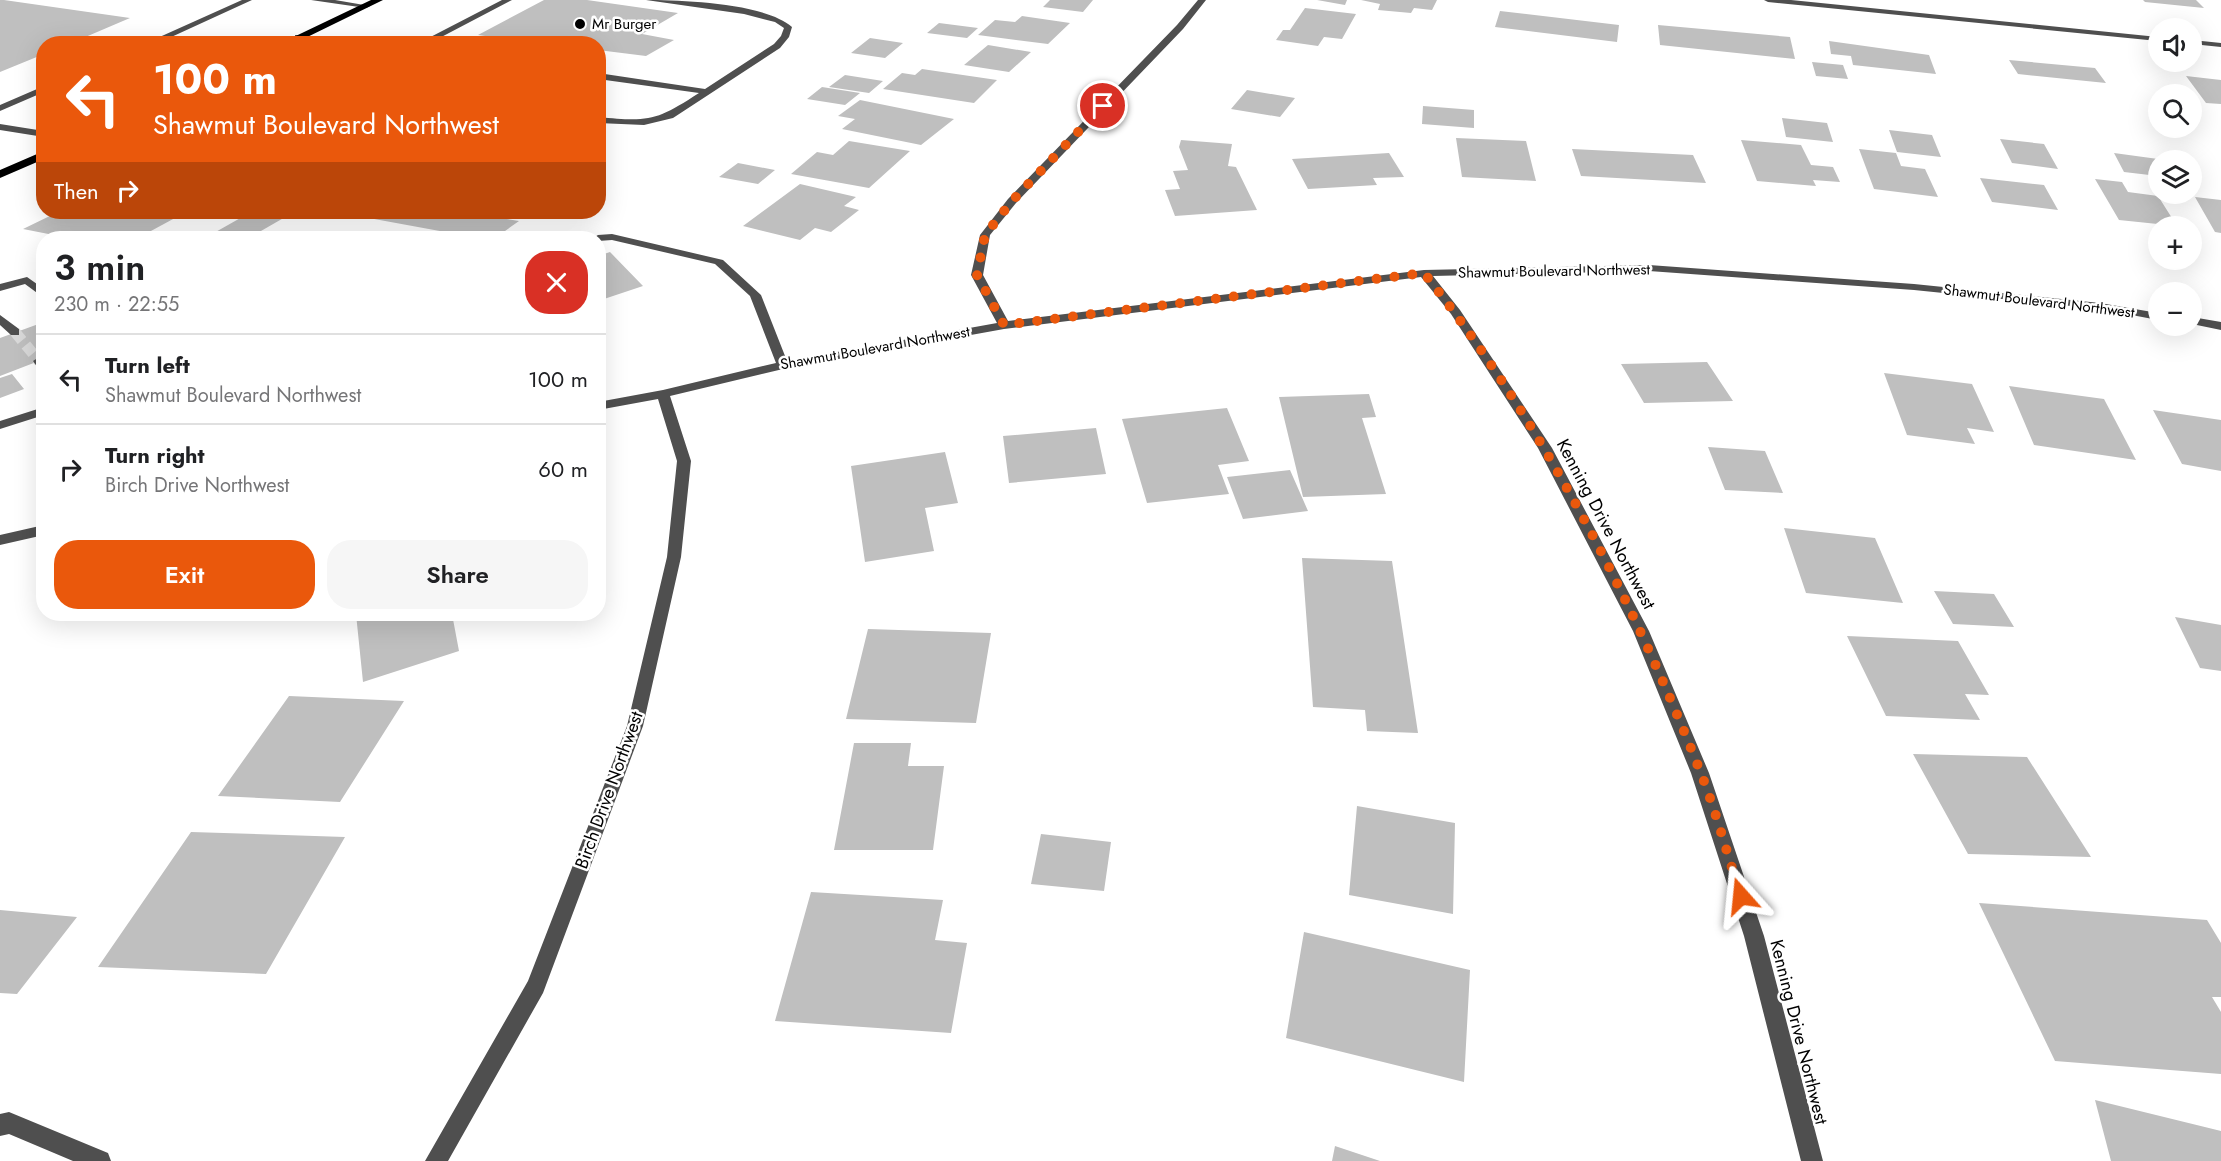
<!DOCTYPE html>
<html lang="en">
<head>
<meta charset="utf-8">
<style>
  :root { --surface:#fff; --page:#f6f6f6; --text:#202124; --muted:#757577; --line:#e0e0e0; --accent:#ea580c }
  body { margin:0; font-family:Jost,sans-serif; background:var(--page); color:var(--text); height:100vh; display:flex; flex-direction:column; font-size:22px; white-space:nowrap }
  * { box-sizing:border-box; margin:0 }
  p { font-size:20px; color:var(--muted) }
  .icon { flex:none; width:33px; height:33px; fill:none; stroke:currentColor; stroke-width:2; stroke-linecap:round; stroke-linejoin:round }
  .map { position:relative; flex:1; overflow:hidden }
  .details { position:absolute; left:36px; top:231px; width:570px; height:390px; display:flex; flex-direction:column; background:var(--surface); border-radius:24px; box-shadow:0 6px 24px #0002 }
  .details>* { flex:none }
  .banner { position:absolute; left:36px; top:36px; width:570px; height:183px; border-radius:24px; box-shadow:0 6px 24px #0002; background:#ea580c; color:#fff; overflow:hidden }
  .controls { position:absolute; left:2148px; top:18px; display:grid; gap:12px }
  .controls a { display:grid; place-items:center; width:54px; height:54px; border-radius:50%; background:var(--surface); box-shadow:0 6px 24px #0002; font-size:30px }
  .pin { position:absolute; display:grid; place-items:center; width:51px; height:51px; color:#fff; margin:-26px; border:3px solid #fff; border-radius:50%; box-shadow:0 2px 6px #0007 }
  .me { position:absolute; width:66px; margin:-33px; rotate:342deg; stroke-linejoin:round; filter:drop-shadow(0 0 4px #0008) }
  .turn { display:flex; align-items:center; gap:21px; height:126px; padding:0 18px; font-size:27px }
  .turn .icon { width:78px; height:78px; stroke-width:2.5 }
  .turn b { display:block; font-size:42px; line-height:51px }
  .then { display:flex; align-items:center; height:57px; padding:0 18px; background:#0003; gap:12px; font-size:22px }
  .round { display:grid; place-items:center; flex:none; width:63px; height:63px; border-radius:24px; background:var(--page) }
  .overview { display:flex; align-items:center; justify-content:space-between; height:102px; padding:0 18px }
  h1 { font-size:36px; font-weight:600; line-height:45px }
  .cta { display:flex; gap:12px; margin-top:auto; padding:12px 18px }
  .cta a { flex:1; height:69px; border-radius:24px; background:var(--accent); color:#fff; font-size:24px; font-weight:600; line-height:69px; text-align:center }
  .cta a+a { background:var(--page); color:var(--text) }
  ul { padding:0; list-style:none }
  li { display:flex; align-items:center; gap:18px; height:90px; padding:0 18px; border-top:2px solid var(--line) }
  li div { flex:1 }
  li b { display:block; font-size:22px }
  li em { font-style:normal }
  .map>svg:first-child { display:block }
  .building { fill:#bfbfbf }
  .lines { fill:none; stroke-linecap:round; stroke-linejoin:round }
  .minor-tunnel { stroke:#d9d9d9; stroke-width:11; stroke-dasharray:11 6; stroke-linecap:butt }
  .minor { fill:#4f4f4f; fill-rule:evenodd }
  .highway { fill:#000; fill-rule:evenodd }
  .route { stroke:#ea580c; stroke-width:10; stroke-dasharray:0 18 }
  .poi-dot { fill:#000; stroke:#fff; stroke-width:2 }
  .labels { text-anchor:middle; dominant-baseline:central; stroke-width:5; stroke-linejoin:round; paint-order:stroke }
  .far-poi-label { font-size:15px; fill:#000; stroke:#fff; text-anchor:start }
  .far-street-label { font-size:15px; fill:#000; stroke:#fff }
  .street-label { font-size:18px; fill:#000; stroke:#fff }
</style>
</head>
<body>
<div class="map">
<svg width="2221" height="1161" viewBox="0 0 2221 1161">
  <rect width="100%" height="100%" fill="#fff"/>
  <path class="building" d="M0 0H4L130 18 69 44H44V54L0 72Z
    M544 0H587L678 13 642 34 674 40 646 56 598 50V44H543L478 35Z
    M1050 0H1093L1083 12 1043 7Z
    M1317 0H1347L1345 5Z
    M1361 0H1437L1432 10 1414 8 1411 13 1378 10 1380 4Z
    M2143 0H2196L2204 8 2145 2Z
    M1305 8 1356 14 1342 39 1324 37 1318 46 1276 40 1283 30H1290Z
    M1500 11 1619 25 1617 42 1495 27Z
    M1022 16 1070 23 1048 44 978 35 995 20 1015 22Z
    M939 23 978 28 967 38 927 33Z
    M1658 25 1790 37 1795 59 1660 45Z
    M870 38 903 43 885 58 851 53Z
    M1829 41 1929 55 1936 74 1853 65 1851 56 1831 54Z
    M988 45 1031 52 1009 72 964 65Z
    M2009 60 2095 68 2106 83 2018 74Z
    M1812 62 1843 65 1848 79 1816 76Z
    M922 69 997 80 974 103 883 89 902 73 915 75Z
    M845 75 883 81 869 93 829 87Z
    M2186 76 2221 80V104L2206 103Z
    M822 87 860 93 845 105 807 99Z
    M1247 90 1295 98 1280 117 1231 109Z
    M860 100 954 119 921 145 842 129 855 119 838 116Z
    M1423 106 1474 110V128L1422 124Z
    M1782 118 1827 123 1833 142 1786 137Z
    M1889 130 1932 135 1941 157 1897 152Z
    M1456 138 1526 141 1536 181 1462 177Z
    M2000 139 2044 144 2058 169 2012 163Z
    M1181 140 1232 144 1228 166 1236 167 1257 210 1175 216 1165 190 1180 189 1173 171 1188 170 1179 147Z
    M1741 140 1801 145 1811 165 1833 167 1840 182 1813 180 1816 186 1757 181Z
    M849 141 910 151 869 188 791 174 817 152 833 155Z
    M1572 149 1693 155 1706 183 1581 176Z
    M1859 149 1896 153 1901 166 1925 169 1938 197 1874 189Z
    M1389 153 1404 177 1373 178 1377 185 1308 189 1292 159Z
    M2114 153 2158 159V176L2124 172Z
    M738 163 775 170 758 184 719 177Z
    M1980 178 2044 185 2058 210 1992 202Z
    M2095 179 2122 182 2128 192 2158 196 2177 226 2119 220Z
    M800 184 856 197 844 206 859 210 831 232 815 228 800 240 743 226Z
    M2195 197 2221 200V233L2215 232Z
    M58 212H186L138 238H69L23 229Z
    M212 212H249L238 218Z
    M251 212H294L249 238H205Z
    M336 212H463L519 221 495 238H478Z
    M610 252 643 286 598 301V256Z
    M44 322V359L0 376V338Z
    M1707 362 1733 401 1644 403 1621 364Z
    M1884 373 1972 384 1994 432 1967 428 1975 444 1907 435Z
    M12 374 24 389 0 398V378Z
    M2009 386 2104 399 2136 460 2034 445Z
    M1369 394 1376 417 1362 418 1386 494 1303 497 1279 397Z
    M1227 408 1249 461 1218 465 1229 494 1147 503 1122 419Z
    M2153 410 2221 420V471L2182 464Z
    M1096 428 1106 474 1009 483 1003 436Z
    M1708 447 1765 451 1783 493 1725 490Z
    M945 452 958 503 925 508 934 551 865 562 851 466Z
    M1290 470 1308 511 1243 519 1227 477Z
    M1784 528 1875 538 1903 603 1806 593Z
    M1302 558 1392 561 1418 733 1367 731 1365 710 1313 707Z
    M1934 591 1994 594 2014 627 1953 624Z
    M356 614H452L459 651 363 682Z
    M2175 617 2221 625V671L2200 668Z
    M868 629 991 633 976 723 846 719Z
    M1847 636 1958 641 1989 695 1965 694 1980 720 1886 716Z
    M289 696 404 701 340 802 218 796Z
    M854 743H911L908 766H944L933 850H834Z
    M1913 754 2027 757 2091 857 1968 854Z
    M1357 806 1455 823 1453 914 1349 895Z
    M191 832 345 837 266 974 98 967Z
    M1041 834 1111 842 1104 891 1031 884Z
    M811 892 943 900 935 940 967 943 951 1033 775 1021Z
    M1979 903 2207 920 2221 943V997H2212L2221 1012V1074L2055 1061Z
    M0 910 77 917 17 994 0 993Z
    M1304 932 1470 970 1464 1082 1286 1038Z
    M2095 1100 2221 1131V1161H2111Z
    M1335 1146 1380 1161H1332Z"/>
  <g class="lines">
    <path class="minor-tunnel" d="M15 332 39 361"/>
    <path class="minor" d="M242 0H252L156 44H144Z
      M311 0H335L370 6 366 8Z
      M502 0H512L428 44H417Z
      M646 0C682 0 765 3 792 27L789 37 780 48 673 118 644 125 598 123V117C649 122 656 121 699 93L598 79V73L705 89 774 44 781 36 784 28 775 22 744 14Z
      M1198 0H1206L1183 29 1016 203 990 235 983 275 1008 321 1424 270 1649 265 1914 284 2100 303 2158 313V320L2100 309 1914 290 1649 271 1433 276 1460 310 1552 448 1649 631 1709 773 1764 936 1823 1161H1801L1744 936 1691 773 1633 631 1538 448 1451 314 1421 277 1004 329 783 369 670 396 691 461 681 557 643 726 543 993 448 1161H425L528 981 627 726 667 557 677 461 658 399 598 410V402L663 390 776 363 750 296 715 264 612 240 598 241V238H593L598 235 612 234 723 260 761 295 787 361 997 323 971 275 980 235 1008 199 1177 25Z
      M1764 0H1791L2158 37V41L1768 2Z
      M298 35 355 42 359 44H331L295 39V35Z
      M2192 40 2221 43V47L2192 44Z
      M44 86V92L0 111V105Z
      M0 124 44 131V137L0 130Z
      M27 277 44 289V298L25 284 0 291V284Z
      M0 315 19 329V335H11L0 325Z
      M2192 317 2221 322V330L2192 324Z
      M39 357 44 359V372L40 371 33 361Z
      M44 407V415L0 429V421Z
      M44 525V535L0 545V535Z
      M9 1112 108 1153 111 1161H73L9 1134 0 1136V1114Z"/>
    <path class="highway" d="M371 0H383L293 44H279Z
      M44 151V159L0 178V170Z"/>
  </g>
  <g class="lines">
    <path class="route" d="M1103 106 1012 201 985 235 977 275 1004 325 1424 273C1540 419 1632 598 1700 771 1716 811 1727 854 1741 896"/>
  </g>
  <circle class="poi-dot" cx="580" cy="24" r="6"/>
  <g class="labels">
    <g class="far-poi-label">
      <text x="592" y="24">Mr Burger</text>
    </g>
    <g class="far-street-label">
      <text transform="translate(1554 271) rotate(-1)">Shawmut Boulevard Northwest</text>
      <text transform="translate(2039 301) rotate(7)">Shawmut Boulevard Northwest</text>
      <text transform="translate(875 348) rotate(-10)">Shawmut Boulevard Northwest</text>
    </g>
    <g class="street-label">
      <text transform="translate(1606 524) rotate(62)">Kenning Drive Northwest</text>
      <text transform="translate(609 790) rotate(-70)">Birch Drive Northwest</text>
      <text transform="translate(1799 1032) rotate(76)">Kenning Drive Northwest</text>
    </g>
  </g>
</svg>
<div class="controls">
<a><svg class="icon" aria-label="sound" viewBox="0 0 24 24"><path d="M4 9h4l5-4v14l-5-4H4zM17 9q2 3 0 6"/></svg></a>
<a><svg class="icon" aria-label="search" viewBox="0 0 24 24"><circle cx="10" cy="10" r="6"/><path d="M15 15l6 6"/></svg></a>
<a><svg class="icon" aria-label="layers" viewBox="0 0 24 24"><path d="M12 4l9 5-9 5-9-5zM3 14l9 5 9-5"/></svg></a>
<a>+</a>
<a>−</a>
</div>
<div class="pin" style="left:1103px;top:106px;background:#d93025"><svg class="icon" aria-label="arrive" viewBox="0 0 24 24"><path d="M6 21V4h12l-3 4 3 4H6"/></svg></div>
<svg class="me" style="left:1741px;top:896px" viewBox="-20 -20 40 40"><path d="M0-17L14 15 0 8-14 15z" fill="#ea580c" stroke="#fff" stroke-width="4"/></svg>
<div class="banner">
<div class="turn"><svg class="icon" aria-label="left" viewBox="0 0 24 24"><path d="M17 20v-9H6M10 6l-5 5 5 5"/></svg><div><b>100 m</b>Shawmut Boulevard Northwest</div></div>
<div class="then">Then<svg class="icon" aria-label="right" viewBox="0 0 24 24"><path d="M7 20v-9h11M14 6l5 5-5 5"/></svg></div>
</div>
<section class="details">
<div class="overview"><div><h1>3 min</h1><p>230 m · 22:55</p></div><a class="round" style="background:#d93025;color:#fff"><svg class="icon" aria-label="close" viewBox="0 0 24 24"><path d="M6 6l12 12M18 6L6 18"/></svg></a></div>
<ul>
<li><svg class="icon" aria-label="left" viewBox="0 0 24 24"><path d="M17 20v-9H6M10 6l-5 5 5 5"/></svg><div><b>Turn left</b><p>Shawmut Boulevard Northwest</p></div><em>100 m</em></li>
<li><svg class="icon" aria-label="right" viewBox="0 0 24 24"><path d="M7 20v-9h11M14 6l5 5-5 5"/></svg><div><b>Turn right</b><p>Birch Drive Northwest</p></div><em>60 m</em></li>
</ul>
<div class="cta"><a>Exit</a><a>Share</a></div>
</section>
</div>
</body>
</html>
